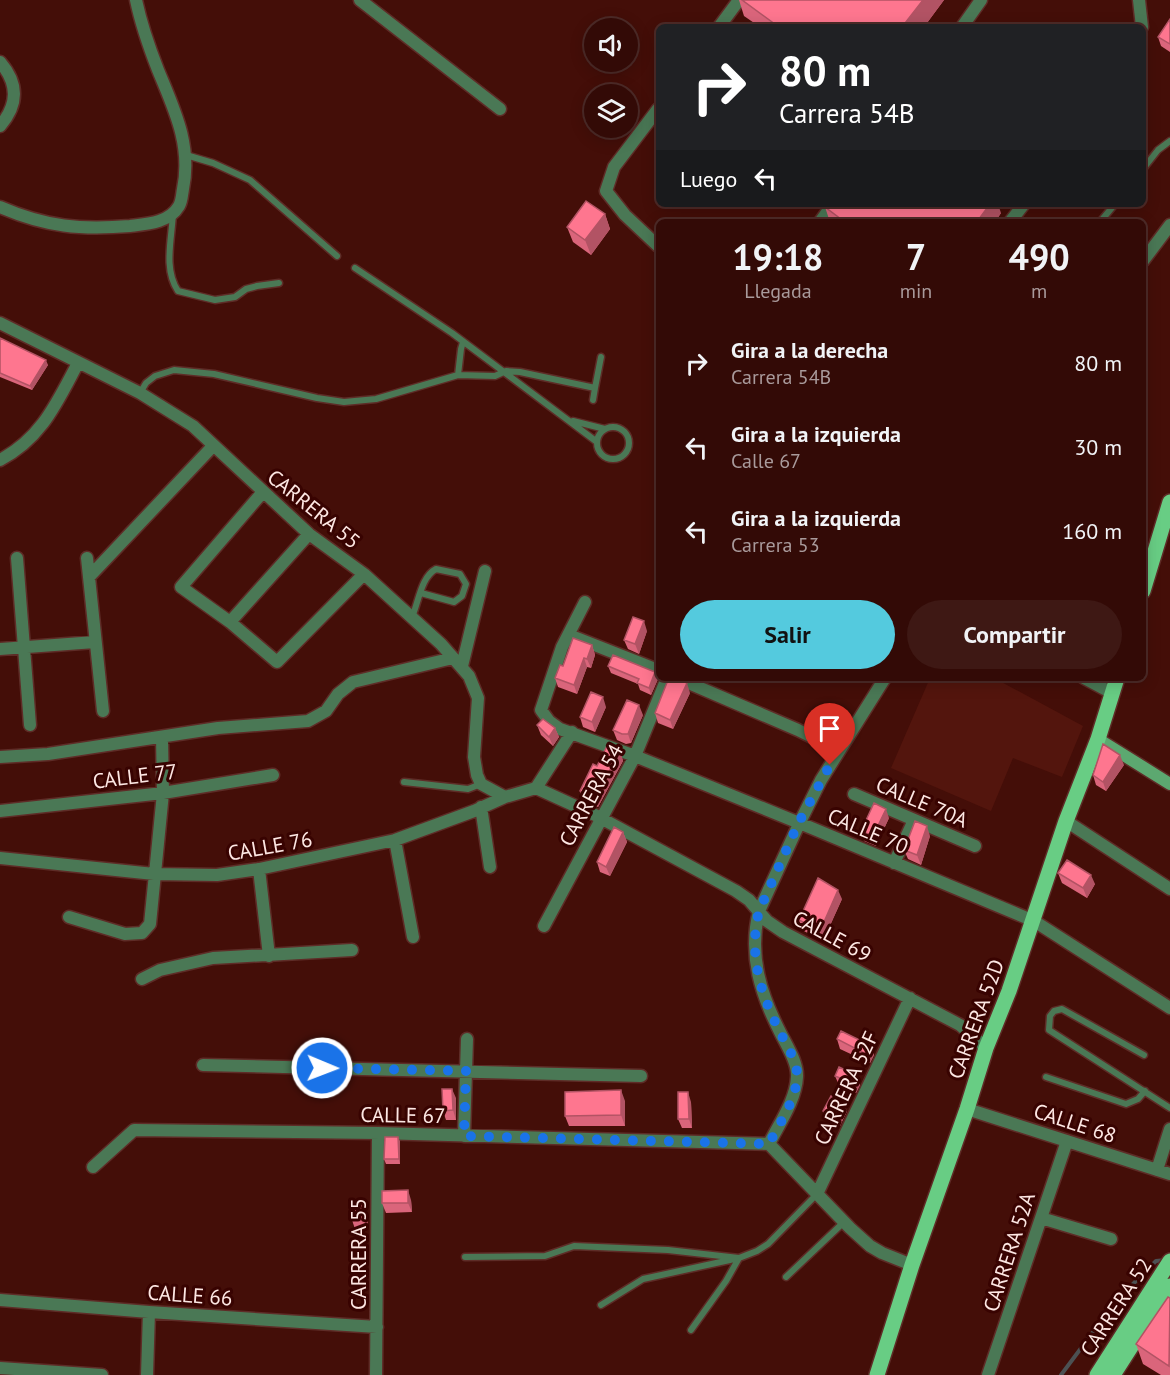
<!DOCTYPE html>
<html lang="es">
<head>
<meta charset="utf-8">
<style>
  :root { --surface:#330a06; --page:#3e1814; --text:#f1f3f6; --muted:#a99a9b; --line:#4e2b28; --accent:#54cade }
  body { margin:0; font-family:"PT Sans",sans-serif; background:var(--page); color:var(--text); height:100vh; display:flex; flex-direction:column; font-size:22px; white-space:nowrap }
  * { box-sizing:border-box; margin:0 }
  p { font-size:20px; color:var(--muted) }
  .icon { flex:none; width:33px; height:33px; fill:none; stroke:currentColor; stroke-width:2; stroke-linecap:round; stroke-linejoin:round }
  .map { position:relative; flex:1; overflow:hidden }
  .side { position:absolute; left:656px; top:219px; width:490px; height:462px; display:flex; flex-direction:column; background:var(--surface); border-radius:9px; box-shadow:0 3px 15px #0003,0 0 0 2px var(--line) }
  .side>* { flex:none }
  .top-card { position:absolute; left:656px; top:24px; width:490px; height:183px; border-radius:9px; box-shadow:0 3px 15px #0003,0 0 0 2px var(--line); background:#202124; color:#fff; overflow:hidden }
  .controls { position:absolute; left:584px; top:18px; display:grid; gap:12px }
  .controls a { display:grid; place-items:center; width:54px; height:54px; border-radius:50%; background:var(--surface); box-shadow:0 3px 15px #0003,0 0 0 2px var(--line); font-size:30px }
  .pin { position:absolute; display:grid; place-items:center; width:51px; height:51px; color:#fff; margin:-62px -26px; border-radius:50% 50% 50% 0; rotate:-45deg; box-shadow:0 0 6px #0007 }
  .pin .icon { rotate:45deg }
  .me { position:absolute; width:66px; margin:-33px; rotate:91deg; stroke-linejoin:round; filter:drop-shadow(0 0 4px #0008) }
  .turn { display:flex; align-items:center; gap:21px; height:126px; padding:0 24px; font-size:27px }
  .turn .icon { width:78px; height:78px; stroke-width:2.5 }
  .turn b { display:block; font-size:42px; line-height:51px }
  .then { display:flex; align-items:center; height:57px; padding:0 24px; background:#0003; gap:12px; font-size:22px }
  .eta { display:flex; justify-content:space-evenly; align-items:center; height:102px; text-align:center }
  .eta b { font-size:36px; font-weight:700; line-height:42px }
  .cta { display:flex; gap:12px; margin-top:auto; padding:12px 24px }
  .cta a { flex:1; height:69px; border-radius:36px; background:var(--accent); color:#111; font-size:24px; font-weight:700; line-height:69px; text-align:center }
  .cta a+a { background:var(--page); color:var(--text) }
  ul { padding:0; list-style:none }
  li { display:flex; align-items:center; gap:18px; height:84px; padding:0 24px }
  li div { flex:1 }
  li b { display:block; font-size:22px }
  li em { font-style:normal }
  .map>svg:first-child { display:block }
  .built { fill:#53150d }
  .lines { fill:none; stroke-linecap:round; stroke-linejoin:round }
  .stream { stroke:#4c5153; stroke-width:4 }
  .lane-casing { stroke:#5e2c27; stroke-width:9 }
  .street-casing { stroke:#5e2c27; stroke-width:15 }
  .secondary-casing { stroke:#5e2c27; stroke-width:15 }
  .primary-casing { stroke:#5e2c27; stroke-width:18 }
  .lane { stroke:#4a7855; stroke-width:6 }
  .street { stroke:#4a7855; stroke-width:12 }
  .secondary { stroke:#5ca870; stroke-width:12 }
  .primary { stroke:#68cd84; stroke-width:15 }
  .wall { fill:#da657b }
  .shaded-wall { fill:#b25364 }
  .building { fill:#fe768f; stroke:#b25364; stroke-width:1.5 }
  .route { stroke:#1a73e8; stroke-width:10; stroke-dasharray:0 18 }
  .labels { text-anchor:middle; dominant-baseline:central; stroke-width:6; stroke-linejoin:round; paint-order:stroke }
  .street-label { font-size:21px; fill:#fde7e3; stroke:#380301 }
</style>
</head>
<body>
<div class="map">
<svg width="1170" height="1375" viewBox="0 0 1170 1375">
  <rect width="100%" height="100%" fill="#440e08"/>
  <path class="built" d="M930 678H994L1083 726 1062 777 1013 758 991 811 891 768Z"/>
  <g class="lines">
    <path class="stream" d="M1061 1375 1117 1300 1156 1261 1166 1260"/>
    <g class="lane-casing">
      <path id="lane" d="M186 155 213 163 250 180 337 256
        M1143 169 1158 150 1170 141
        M173 213C172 238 163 269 178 291L215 300 235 297 246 289 257 286 279 283
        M1100 222 1115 204
        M355 268 452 333 597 442
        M458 375 461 349 463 342
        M140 393 146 383 155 376 174 370 214 374 317 398 344 402 376 399 458 375 495 376 506 371 520 372 595 388 601 357
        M593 400 595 388
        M573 421 605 429
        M597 443a16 16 0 1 1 32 0a16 16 0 1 1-32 0Z
        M412 617C419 601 421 577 436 569L460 574 466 584 462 596 454 602 421 593
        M404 782 468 789 481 784
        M1144 1055 1062 1009 1054 1011 1050 1016 1049 1030 1170 1108
        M1046 1077 1126 1104 1138 1099 1145 1091
        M465 1257 545 1256 574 1246 668 1250 739 1258 726 1281 691 1330
        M786 1277 844 1222
        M601 1305 643 1279 739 1258 757 1251 768 1244 817 1194"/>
    </g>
    <g class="street-casing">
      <path id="street" d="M360 0 500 109
        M1139 0 1142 27
        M719 27 739 0
        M962 27 981 0
        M0 62C19 84 18 105 0 126
        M658 109 614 167 606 191 625 215 658 246
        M0 207C46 227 81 230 130 226 147 224 169 223 179 206 182 201 182 194 183 189 192 145 174 109 158 70 149 47 141 24 136 0
        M820 222 833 204
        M1010 222 1024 204
        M1143 261 1170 225
        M0 323 140 393 193 426 309 534 364 574 441 644 469 676 478 698 474 757 477 775 481 784 505 797
        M0 460C42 438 57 402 78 363
        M262 493 181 587 230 622 277 662 364 574
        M17 558 30 725
        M87 558 103 711
        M89 577 213 446
        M585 602 562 647 541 710 549 721 560 729 635 756 814 829 1034 921 1170 1008
        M230 622 309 534
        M569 635 658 670
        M0 649 95 642
        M462 666 485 571
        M677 678 798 730 838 750
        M1084 678 1112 693
        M0 757 48 754 218 728 308 721 326 711 338 694 353 682 453 658
        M536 788 595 815 736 891 749 900 767 921 783 932 960 1025 986 1048
        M536 788 572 732
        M854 794 975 846
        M481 807 490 867
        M0 811 163 793 273 775
        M1066 821 1170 889
        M395 840 413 937
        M0 858 154 874 217 875 259 869 395 840 474 811 505 797 536 788
        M894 863 914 820
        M259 869 269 956
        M69 917 125 934 142 933 150 924 163 793 162 737
        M544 926 635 756 667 678
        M142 979 160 970 213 958 352 950
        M203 1065 641 1076
        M967 1109 1170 1174
        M464 1136 467 1039
        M769 1144C779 1124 796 1100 797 1077 798 1063 787 1046 781 1034 761 995 748 956 759 911L799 824 821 780 885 678
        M93 1167 134 1130 378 1133 769 1144 850 1228 870 1246 882 1253 912 1265
        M1157 1170 1170 1129
        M817 1194 910 998
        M1041 1218 1111 1239
        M0 1300 149 1312 377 1327
        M0 1368 102 1375
        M147 1375 149 1312
        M376 1375 378 1133
        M988 1375 1067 1141"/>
    </g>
    <g class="secondary-casing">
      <path id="secondary" d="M1098 739 1170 784"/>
    </g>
    <g class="primary-casing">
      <path id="primary" d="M1143 591 1170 502
        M877 1375 912 1265 967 1109 986 1048 1009 991 1066 821 1098 739 1117 678
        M1097 1375 1170 1261
        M1113 1375 1170 1286"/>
    </g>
    <use href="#lane" class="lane"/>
    <use href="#street" class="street"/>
    <use href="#secondary" class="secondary"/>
    <use href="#primary" class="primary"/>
  </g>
  <path class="wall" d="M739 0H944L924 27H760L744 16Z
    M1170 19V52L1161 46 1158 37Z
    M825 207 1001 213 995 222H830Z
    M605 214 610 229 591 255 573 242 567 227Z
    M0 338 48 365 32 390 0 377Z
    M647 631 639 654 628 649 624 640Z
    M592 645 595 655 591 668 587 667 577 694 558 687 555 678 563 666Z
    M608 666 658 679 651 695 640 690 638 684 611 673Z
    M690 693 673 729 658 723 655 713Z
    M606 707 595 732 583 727 580 717Z
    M643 715 631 743 626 744 617 740 613 730Z
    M537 725 555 728 559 737 553 746 541 735Z
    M620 751 623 761 598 807 583 801 580 791 597 766Z
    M1124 765 1106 791 1096 785 1093 775Z
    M889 818 876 846 864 841 861 831Z
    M623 832 627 842 610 876 600 872 597 862Z
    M930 836 921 865 908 859 904 850Z
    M1058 873 1095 884 1087 898 1062 883Z
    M842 899 823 941 802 930 799 920Z
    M837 1039 870 1045 874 1055 870 1063 840 1049Z
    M856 1075 860 1085 856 1093 839 1085 835 1076Z
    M456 1098V1120H446L443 1111Z
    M625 1101V1126H569L565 1116Z
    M691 1102 692 1128H682L678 1119Z
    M823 1111H847L840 1126 826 1119Z
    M398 1137 400 1142V1164H386L384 1159Z
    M411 1200 412 1212 386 1213 382 1203Z
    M367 1214 368 1229H355L352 1220Z
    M1170 1298V1375H1161L1143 1364 1136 1344Z"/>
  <path class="shaded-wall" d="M923 0H944L924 27H902Z
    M990 204H998L1001 213 995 222H980L979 219Z
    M605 214 610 229 591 255 585 240Z
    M46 360 48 365 32 390 30 386Z
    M644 621 647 631 639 654 635 644Z
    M592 645 595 655 591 668 587 659Z
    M584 658 587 667 577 694 574 685Z
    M655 672 658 679 651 695 649 688Z
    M687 683 690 693 673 729 670 720Z
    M603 697 606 707 595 732 592 722Z
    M639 705 643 715 631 743 628 734Z
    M555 728 559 737 553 746 549 737Z
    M620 751 623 761 598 807 595 798Z
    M1120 755 1124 765 1106 791 1103 782Z
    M886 809 889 818 876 846 873 836Z
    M927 826 930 836 921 865 917 855Z
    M623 832 627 842 610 876 606 867Z
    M1091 875 1095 884 1087 898 1083 888Z
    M838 890 842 899 823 941 820 931Z
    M870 1045 874 1055 870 1063 866 1054Z
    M856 1075 860 1085 856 1093 852 1083Z
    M452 1089 456 1098V1120L453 1110Z
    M621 1090 625 1101V1126L621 1115Z
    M688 1092 691 1102 692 1128 689 1119Z
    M844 1103 847 1111 840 1126 837 1119Z
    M398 1137 400 1142V1164L399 1159Z
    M408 1190 411 1200 412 1212 408 1203Z
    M364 1205 367 1214 368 1229 364 1219Z"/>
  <path class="building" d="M742 0H923L902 27H779Z
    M1170 19V44L1158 37Z
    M586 201 605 214 585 240 567 227Z
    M827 204H990L979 219 976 218 974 222H845L825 207Z
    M0 338 46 360 30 386 0 373Z
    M633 617 644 621 635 644 624 640Z
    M573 638 592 645 587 659 584 658 574 685 555 678 560 665 563 666Z
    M613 655 655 672 649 688 637 683 639 679 608 666Z
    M673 678H675L687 683 670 720 655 713 668 680Z
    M591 692 603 697 592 722 580 717Z
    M627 700 639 705 628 734H622L613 730Z
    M543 719 555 728 549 737 537 725Z
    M1103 744 1120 755 1103 782 1093 775Z
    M607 746 620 751 595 798 580 791 593 764 597 766Z
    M874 803 886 809 873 836 861 831Z
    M915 821 927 826 917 855 904 850Z
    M614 827 623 832 606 867 597 862Z
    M1067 860 1091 875 1083 888 1058 873Z
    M818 878 838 890 820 931 799 920Z
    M841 1031 870 1045 866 1054 837 1039Z
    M839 1067 856 1075 852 1083 835 1076Z
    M442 1089H452L453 1110 443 1111Z
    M621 1090V1115L565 1116V1092Z
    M678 1092H688L689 1119H678Z
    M831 1096 844 1103 837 1119 823 1111Z
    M385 1137H398L399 1159H384Z
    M408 1190V1203H382V1191Z
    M351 1205H364V1219L352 1220Z
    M1168 1297 1170 1298 1169 1366 1136 1344Z"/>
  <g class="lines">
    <path class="route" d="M322 1068 466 1071 464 1136 769 1144C779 1124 796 1100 797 1077 798 1063 787 1046 781 1034 761 995 748 956 759 911L798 824 830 765"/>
  </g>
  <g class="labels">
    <g class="street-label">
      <text transform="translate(314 509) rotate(39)">CARRERA 55</text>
      <text transform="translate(135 776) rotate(-7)">CALLE 77</text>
      <text transform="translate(591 795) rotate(-62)">CARRERA 54</text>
      <text transform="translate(922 802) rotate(23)">CALLE 70A</text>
      <text transform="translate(868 831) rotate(23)">CALLE 70</text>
      <text transform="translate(270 846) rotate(-10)">CALLE 76</text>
      <text transform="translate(832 936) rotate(28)">CALLE 69</text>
      <text transform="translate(976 1019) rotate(-70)">CARRERA 52D</text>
      <text transform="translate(846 1088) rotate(-65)">CARRERA 52F</text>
      <text transform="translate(403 1115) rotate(1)">CALLE 67</text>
      <text transform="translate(1075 1123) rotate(18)">CALLE 68</text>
      <text transform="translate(1009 1252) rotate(-72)">CARRERA 52A</text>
      <text transform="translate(358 1254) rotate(-90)">CARRERA 55</text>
      <text transform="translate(190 1295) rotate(4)">CALLE 66</text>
      <text transform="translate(1116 1307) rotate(-57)">CARRERA 52</text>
    </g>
  </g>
</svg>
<div class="controls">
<a><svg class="icon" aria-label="sound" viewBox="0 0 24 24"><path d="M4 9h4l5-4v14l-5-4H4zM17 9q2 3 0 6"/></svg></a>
<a><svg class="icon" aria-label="layers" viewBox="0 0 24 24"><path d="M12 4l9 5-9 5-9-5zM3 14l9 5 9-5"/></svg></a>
</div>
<div class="pin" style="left:830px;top:765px;background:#d93025"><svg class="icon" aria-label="arrive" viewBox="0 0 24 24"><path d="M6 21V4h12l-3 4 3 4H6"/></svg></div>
<svg class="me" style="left:322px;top:1068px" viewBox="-20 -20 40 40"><circle r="17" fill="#1a73e8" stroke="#fff" stroke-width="3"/><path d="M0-11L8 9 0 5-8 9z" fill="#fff"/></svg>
<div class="top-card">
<div class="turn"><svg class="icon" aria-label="right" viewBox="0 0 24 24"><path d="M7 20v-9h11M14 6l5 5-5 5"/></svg><div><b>80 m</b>Carrera 54B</div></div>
<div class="then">Luego<svg class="icon" aria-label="left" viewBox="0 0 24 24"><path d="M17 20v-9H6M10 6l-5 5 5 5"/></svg></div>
</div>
<section class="side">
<div class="eta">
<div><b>19:18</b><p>Llegada</p></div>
<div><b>7</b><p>min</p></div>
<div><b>490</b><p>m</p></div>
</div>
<ul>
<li><svg class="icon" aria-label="right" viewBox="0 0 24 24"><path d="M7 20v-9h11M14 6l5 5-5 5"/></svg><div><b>Gira a la derecha</b><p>Carrera 54B</p></div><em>80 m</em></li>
<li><svg class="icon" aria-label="left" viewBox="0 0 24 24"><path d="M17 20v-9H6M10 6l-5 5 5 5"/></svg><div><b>Gira a la izquierda</b><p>Calle 67</p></div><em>30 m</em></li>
<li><svg class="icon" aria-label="left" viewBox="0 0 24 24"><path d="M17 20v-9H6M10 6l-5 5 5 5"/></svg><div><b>Gira a la izquierda</b><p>Carrera 53</p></div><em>160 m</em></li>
</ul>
<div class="cta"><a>Salir</a><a>Compartir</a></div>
</section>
</div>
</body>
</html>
